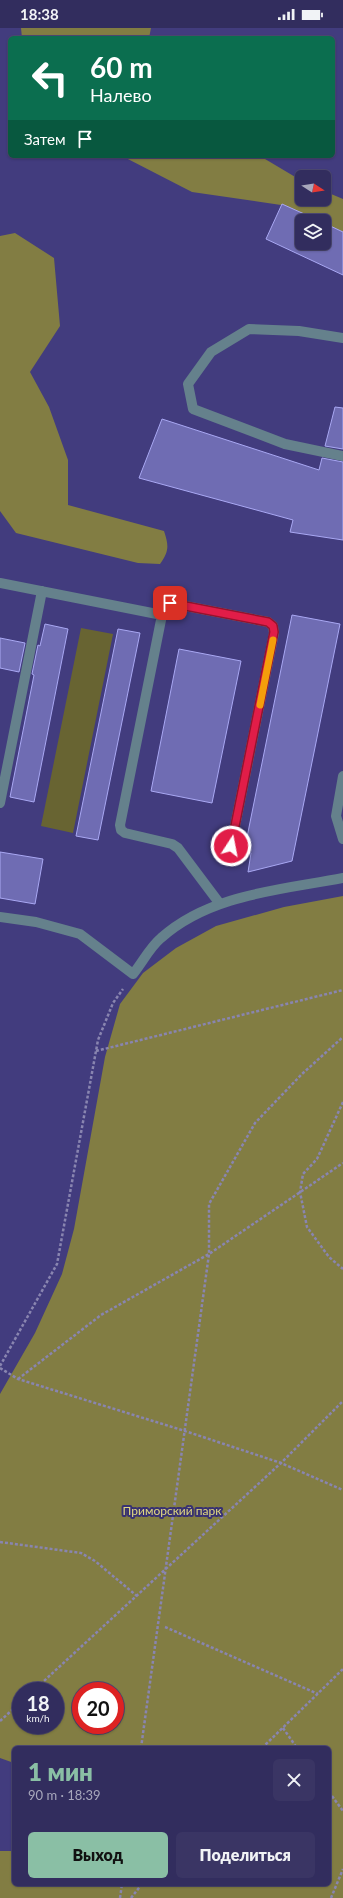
<!DOCTYPE html>
<html lang="ru">
<head>
<meta charset="utf-8">
<style>
  :root { --surface:#322d5e; --page:#3a3564; --text:#f1f3f6; --muted:#a8a8bc; --line:#4d4973; --accent:#8abfa5 }
  body { margin:0; font-family:Lato,sans-serif; background:var(--page); color:var(--text); height:100vh; display:flex; flex-direction:column; font-size:15px; white-space:nowrap }
  * { box-sizing:border-box; margin:0 }
  p { font-size:13px; color:var(--muted) }
  .icon { flex:none; width:22px; height:22px; fill:none; stroke:currentColor; stroke-width:2; stroke-linecap:round; stroke-linejoin:round }
  .map { position:relative; flex:1; overflow:hidden }
  .details { position:absolute; left:12px; top:1718px; width:319px; height:140px; display:flex; flex-direction:column; background:var(--surface); border-radius:6px; box-shadow:0 1px 3px #0004,0 0 0 1px var(--line) }
  .details>* { flex:none }
  .guide { position:absolute; left:8px; top:8px; width:327px; height:122px; border-radius:6px; box-shadow:0 1px 3px #0004,0 0 0 1px var(--line); background:#0b6e4f; color:#fff; overflow:hidden }
  .needle { width:26px; rotate:102deg }
  .fabs { position:absolute; left:295px; top:142px; display:grid; gap:8px }
  .fabs a { display:grid; place-items:center; width:36px; height:36px; border-radius:6px; background:var(--surface); box-shadow:0 1px 3px #0004,0 0 0 1px var(--line); font-size:20px }
  .speed { position:absolute; left:12px; top:1654px; display:flex; gap:8px; font-size:20px; font-weight:700; text-align:center }
  .speed>* { display:grid; place-content:center; width:52px; height:52px; border-radius:50%; background:var(--surface); box-shadow:0 1px 3px #0004,0 0 0 1px var(--line); line-height:1 }
  .speed small { font-size:10px; font-weight:400 }
  .speed .limit { border:6px solid #d22; background:#fff; color:#111 }
  .pin { position:absolute; display:grid; place-items:center; width:34px; height:34px; color:#fff; margin:-17px; border-radius:8px; box-shadow:0 2px 6px #0006 }
  .me { position:absolute; width:44px; margin:-22px; rotate:11deg; stroke-linejoin:round; filter:drop-shadow(0 0 3px #0008) }
  .turn { display:flex; align-items:center; gap:14px; height:84px; padding:0 16px; font-size:18px }
  .turn .icon { width:52px; height:52px; stroke-width:2.5 }
  .turn b { display:block; font-size:28px; line-height:34px }
  .then { display:flex; align-items:center; height:38px; padding:0 16px; background:#0003; gap:8px; font-size:15px }
  .round { display:grid; place-items:center; flex:none; width:42px; height:42px; border-radius:6px; background:var(--page) }
  .overview { display:flex; align-items:center; justify-content:space-between; height:68px; padding:0 16px }
  h1 { font-size:24px; font-weight:800; line-height:30px; color:var(--accent) }
  .action { display:flex; gap:8px; margin-top:auto; padding:8px 16px }
  .action a { flex:1; height:46px; border-radius:6px; background:var(--accent); color:#111; font-size:16px; font-weight:800; line-height:46px; text-align:center }
  .action a+a { background:var(--page); color:var(--text) }
  .status { display:flex; justify-content:space-between; align-items:center; height:28px; padding:0 20px; background:var(--surface); direction:ltr }
  .status svg { height:11px; fill:currentColor }
  .map>svg:first-child { display:block }
  .green { fill:#686432 }
  .forest { fill:#827d43; fill-rule:evenodd }
  .building { fill:#6f6cb3; stroke:#a9a8f3 }
  .lines { fill:none; stroke-linecap:round; stroke-linejoin:round }
  .path { stroke:#8985b0; stroke-width:2.5; stroke-dasharray:3 2; stroke-linecap:butt }
  .service { stroke:#65818c; stroke-width:10 }
  .route-casing { stroke:#92132f; stroke-width:10 }
  .route { stroke:#e11d48; stroke-width:7 }
  .slow { stroke:#f59e0b; stroke-width:7 }
  .labels { text-anchor:middle; dominant-baseline:central; stroke-width:4; stroke-linejoin:round; paint-order:stroke }
  .park-label { font-size:12px; fill:#e0d880; stroke:#383172 }
</style>
</head>
<body>
<div class="status"><b>18:38</b><svg viewBox="0 0 49 12"><path d="M0 12V9h3v3zM5 12V6h3v6zM10 12V3h3v9zM15 12V0h3v12zM26 1h20v11H26zM47 4h2v5h-2z"/></svg></div>
<div class="map">
<svg width="343" height="1870" viewBox="0 0 343 1870">
  <rect width="100%" height="100%" fill="#423c7e"/>
  <path class="green" d="M81 600 113 606 73 805 41 798Z"/>
  <path class="forest" d="M21 0H151L149 10H22Z
    M122 128H260L302 153V171H324V163L343 171V210L324 200V193H311L281 177 192 164Z
    M15 205 54 230 60 298 30 344 49 379 68 432V477L164 503C169 518 169 523 160 536L138 535 16 505 0 483V208Z
    M343 868V1870H0V1823H14V1856H329V1720H14V1735L0 1730V1366L35 1305 62 1246 74 1201 105 1029 120 976 143 945 176 920 216 898 284 879ZM21 1663H55V1697H21ZM81 1663H115V1697H81Z"/>
  <path class="building" d="M282 176 320 193H302V215H324V195L343 204V247L266 211Z
    M335 379 343 380V421L325 418Z
    M162 391 319 442 322 430 343 434V512L290 504 293 492 139 450Z
    M292 587 340 596 292 833 248 844 251 825 244 824Z
    M45 596 68 601 34 774 10 769 34 647 32 646 38 617 40 618Z
    M118 601 140 605 98 812 76 808Z
    M0 610 25 615 19 644 0 640Z
    M179 621 241 633 212 775 151 763Z
    M0 824 43 831 35 876 0 870Z"/>
  <g class="lines">
    <path class="path" d="M96 1023 343 962
      M343 1074 317 1131 303 1146 300 1164 307 1199 329 1229 343 1241
      M0 1338 57 1236 98 1012 113 975 123 961
      M0 1340 18 1351 185 1403 281 1435 343 1462
      M18 1351 101 1287 209 1226 343 1135
      M0 1514 81 1525 95 1533 137 1568
      M165 1599 318 1666
      M33 1663 281 1435 343 1373
      M0 1693 21 1674
      M283 1700 297 1720
      M141 1720 209 1226V1176L255 1095 302 1046 343 1009
      M262 1720 343 1641
      M329 1764 343 1783
      M120 1870 122 1856
      M131 1870 142 1856
      M331 1870 343 1841"/>
    <path class="service" d="M343 310 299 303 249 301 211 324 188 356 193 381 285 416 343 428
      M0 555 162 587 120 797 121 802 125 805 172 816 178 820 220 876
      M162 587 166 576 170 575 268 594 273 598 274 605 231 818
      M343 748 336 788 343 811
      M0 775 42 563
      M0 889 36 894 80 906 133 946C142 935 150 919 161 910 210 866 281 862 343 850"/>
  </g>
  <g class="lines">
    <g class="route-casing">
      <path id="route" d="M170 575 268 594 273 598 274 604 231 818"/>
    </g>
    <use href="#route" class="route"/>
    <path class="slow" d="M260 677 273 612"/>
  </g>
  <g class="labels">
    <g class="park-label">
      <text x="172" y="1482">Приморский парк</text>
    </g>
  </g>
</svg>
<div class="fabs">
<a><svg class="needle" viewBox="-14 -14 28 28"><path d="M0-13l5 13h-10z" fill="#e53935"/><path d="M0 13l5-13h-10z" fill="#a8a8bc"/></svg></a>
<a><svg class="icon" aria-label="layers" viewBox="0 0 24 24"><path d="M12 4l9 5-9 5-9-5zM3 14l9 5 9-5"/></svg></a>
</div>
<div class="speed"><div>18<small>km/h</small></div><div class="limit">20</div></div>
<div class="pin" style="left:170px;top:575px;background:#d93025"><svg class="icon" aria-label="arrive" viewBox="0 0 24 24"><path d="M6 21V4h12l-3 4 3 4H6"/></svg></div>
<svg class="me" style="left:231px;top:818px" viewBox="-20 -20 40 40"><circle r="17" fill="#e11d48" stroke="#fff" stroke-width="3"/><path d="M0-11L8 9 0 5-8 9z" fill="#fff"/></svg>
<div class="guide">
<div class="turn"><svg class="icon" aria-label="left" viewBox="0 0 24 24"><path d="M17 20v-9H6M10 6l-5 5 5 5"/></svg><div><b>60 m</b>Налево</div></div>
<div class="then">Затем<svg class="icon" aria-label="arrive" viewBox="0 0 24 24"><path d="M6 21V4h12l-3 4 3 4H6"/></svg></div>
</div>
<section class="details">
<div class="overview"><div><h1>1 мин</h1><p>90 m · 18:39</p></div><a class="round"><svg class="icon" aria-label="close" viewBox="0 0 24 24"><path d="M6 6l12 12M18 6L6 18"/></svg></a></div>
<div class="action"><a>Выход</a><a>Поделиться</a></div>
</section>
</div>
</body>
</html>
